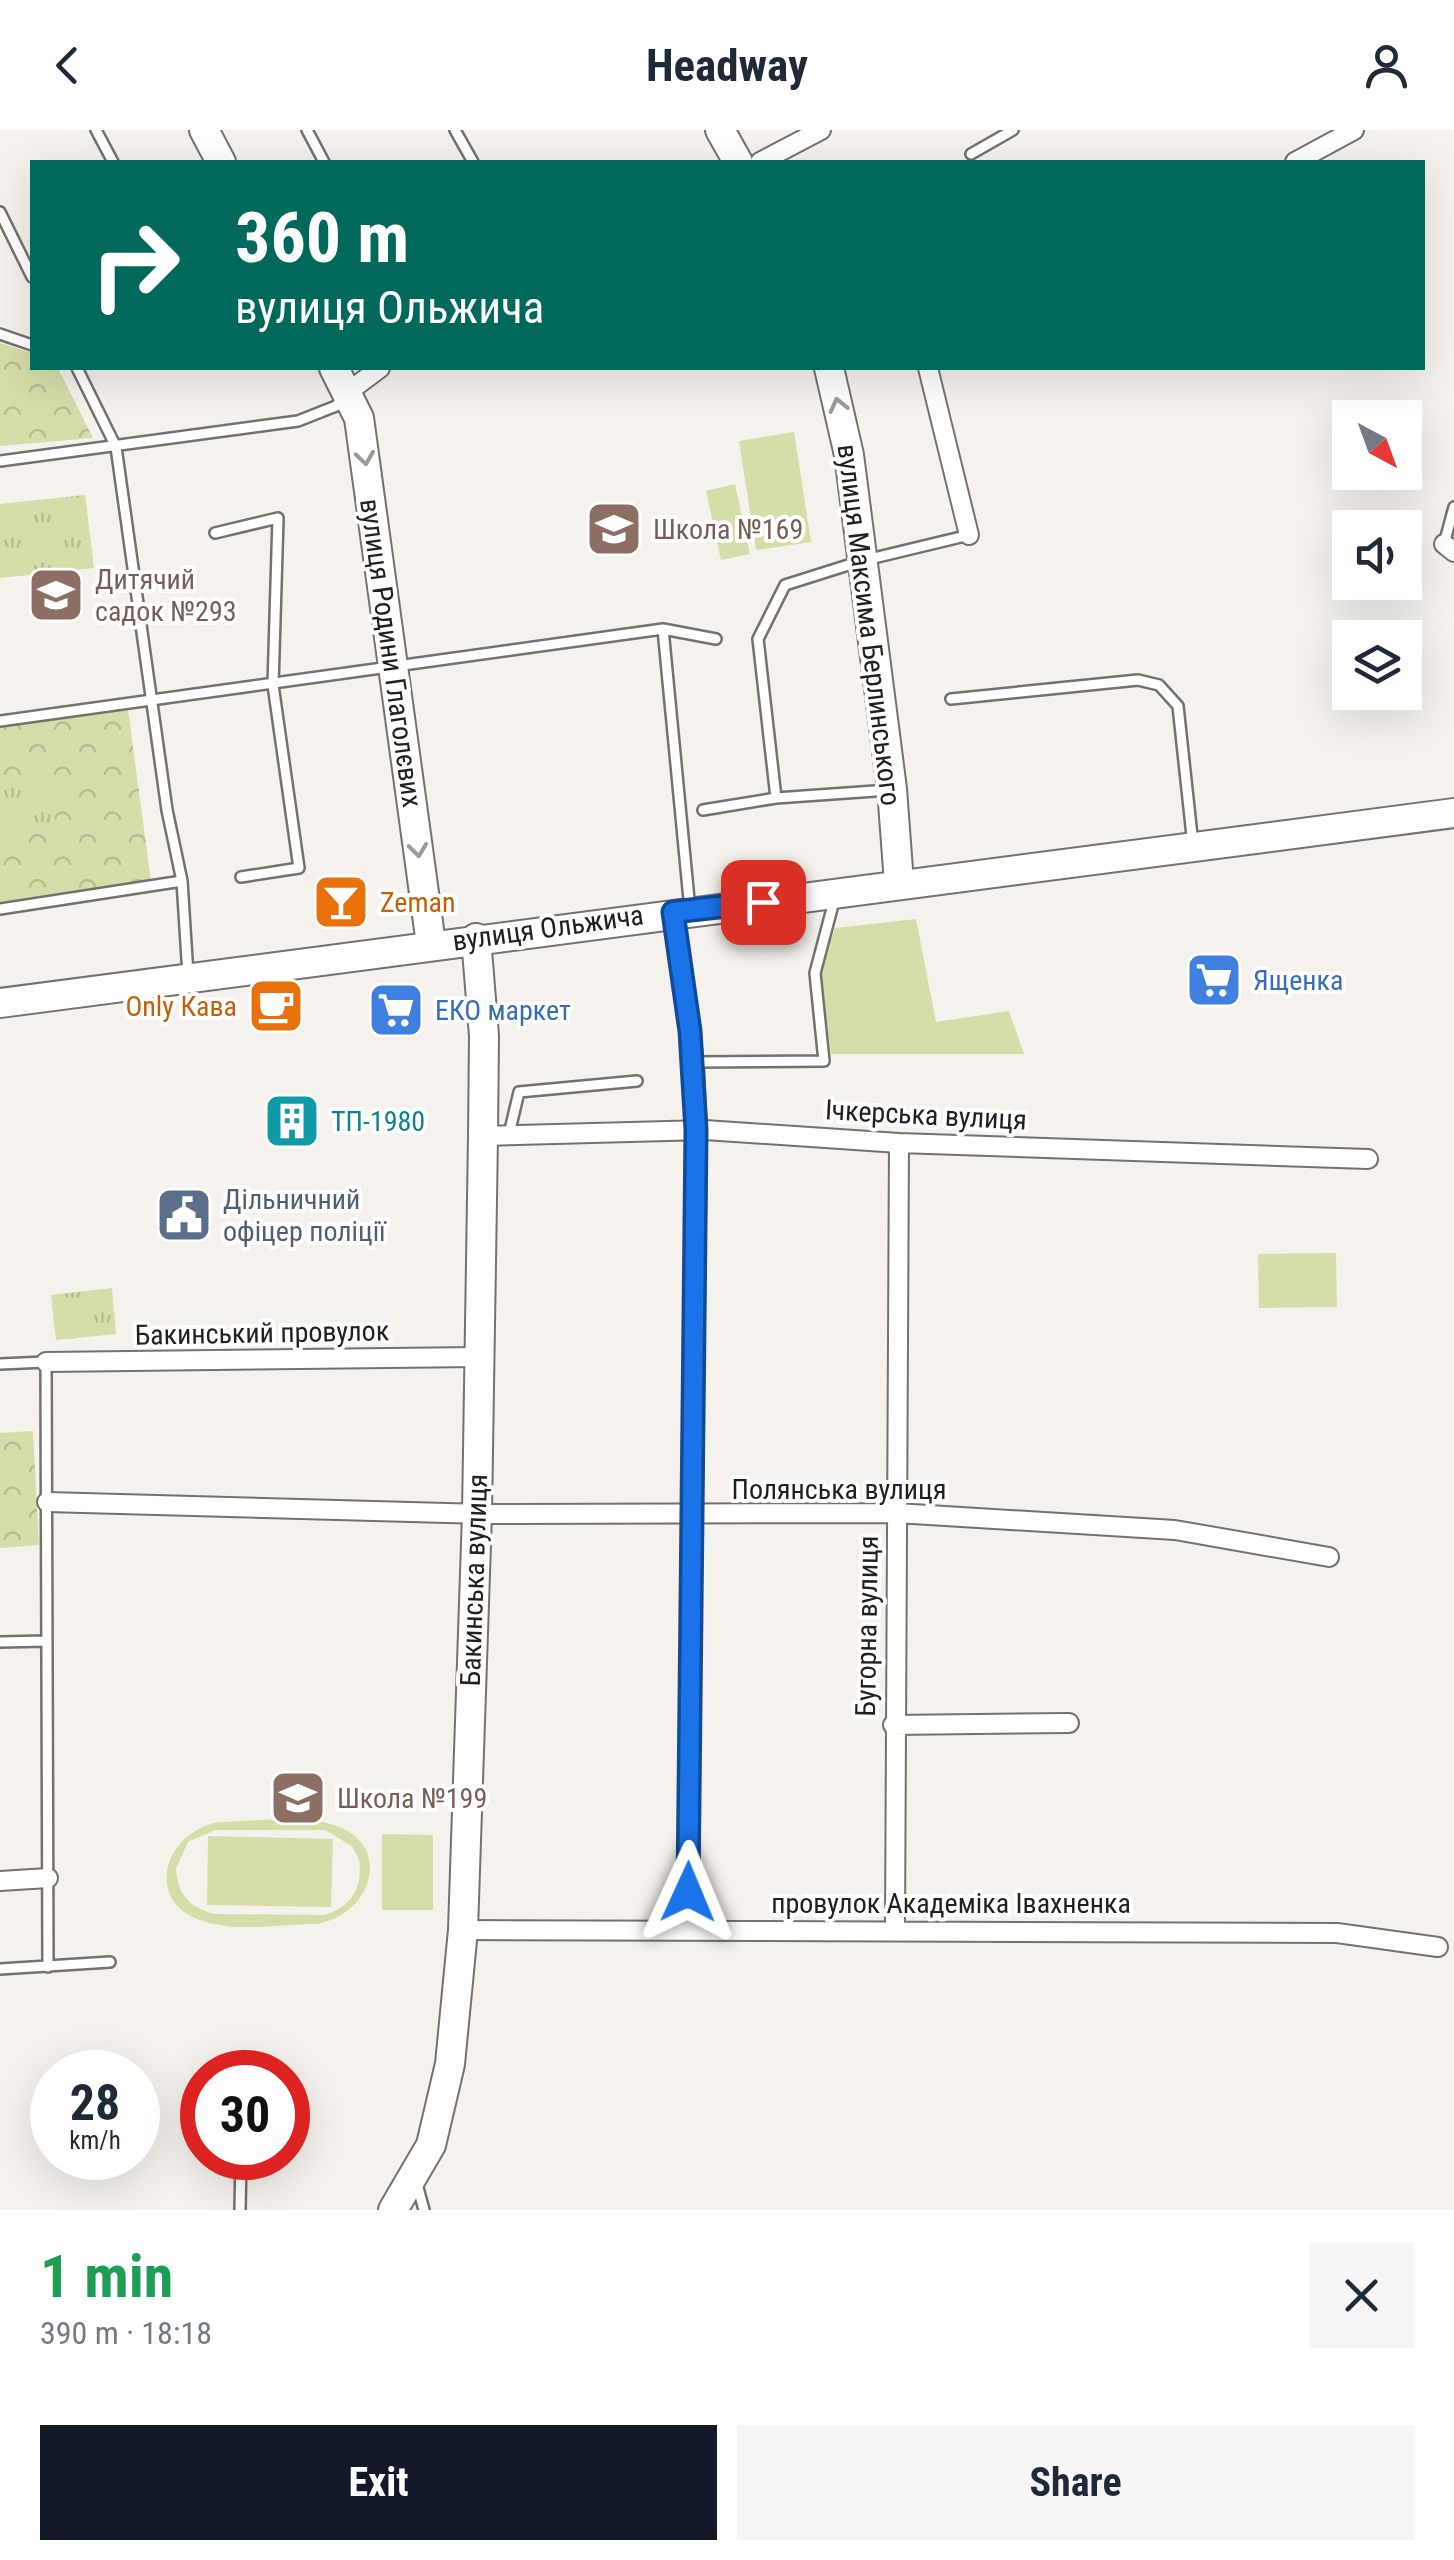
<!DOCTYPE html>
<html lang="en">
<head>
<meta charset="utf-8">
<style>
  :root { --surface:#fff; --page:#f6f6f7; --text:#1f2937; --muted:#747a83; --accent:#111827 }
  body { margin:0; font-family:"Roboto Condensed",sans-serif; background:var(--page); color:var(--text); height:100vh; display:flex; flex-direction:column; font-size:38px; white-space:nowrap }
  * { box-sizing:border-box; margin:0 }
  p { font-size:32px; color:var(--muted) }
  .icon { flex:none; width:55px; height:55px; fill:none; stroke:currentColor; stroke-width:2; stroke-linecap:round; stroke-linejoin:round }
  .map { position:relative; height:2080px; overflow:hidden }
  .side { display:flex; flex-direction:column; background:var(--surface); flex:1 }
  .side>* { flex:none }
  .top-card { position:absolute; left:30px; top:30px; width:1395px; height:210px; border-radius:0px; box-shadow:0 10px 40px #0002; background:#00695c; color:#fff; overflow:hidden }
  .needle { width:65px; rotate:139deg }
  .tools { position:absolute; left:1332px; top:270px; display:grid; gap:20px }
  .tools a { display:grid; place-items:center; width:90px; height:90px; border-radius:0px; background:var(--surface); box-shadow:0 10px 40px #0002; font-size:50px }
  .speed { position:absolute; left:30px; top:1920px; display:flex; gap:20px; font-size:50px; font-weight:700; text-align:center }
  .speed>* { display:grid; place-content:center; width:130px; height:130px; border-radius:50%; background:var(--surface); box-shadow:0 10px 40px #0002; line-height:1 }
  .speed small { font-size:25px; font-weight:400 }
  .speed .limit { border:15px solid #d22; background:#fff; color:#111 }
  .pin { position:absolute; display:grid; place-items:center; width:85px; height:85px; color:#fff; margin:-42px; border-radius:20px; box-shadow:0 5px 15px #0006 }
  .me { position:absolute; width:110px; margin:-55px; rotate:1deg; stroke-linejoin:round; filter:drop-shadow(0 0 8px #0008) }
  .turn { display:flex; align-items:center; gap:35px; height:210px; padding:0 40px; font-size:45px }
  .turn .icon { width:130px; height:130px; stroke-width:2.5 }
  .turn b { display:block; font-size:70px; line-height:85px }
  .round { display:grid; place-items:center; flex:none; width:105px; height:105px; border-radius:0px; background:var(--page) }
  .summary { display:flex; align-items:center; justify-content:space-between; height:170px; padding:0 40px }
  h1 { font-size:60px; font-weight:700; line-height:75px; color:#1e9e55 }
  .action { display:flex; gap:20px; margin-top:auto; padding:20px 40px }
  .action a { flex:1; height:115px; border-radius:0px; background:var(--accent); color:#fff; font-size:40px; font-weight:700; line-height:115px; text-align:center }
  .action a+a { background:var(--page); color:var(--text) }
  header { display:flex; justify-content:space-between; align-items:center; height:130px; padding:0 40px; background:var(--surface); font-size:45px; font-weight:700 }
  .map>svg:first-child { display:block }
  .grass { fill:#d5dda9; fill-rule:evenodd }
  .forest { fill:url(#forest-crowns) }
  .park { fill:url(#park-tufts) }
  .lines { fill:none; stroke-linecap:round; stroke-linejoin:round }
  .lane-casing { stroke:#75716d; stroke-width:14 }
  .street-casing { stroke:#75716d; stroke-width:22 }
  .secondary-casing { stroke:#75716d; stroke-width:32 }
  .lane { stroke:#fff; stroke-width:9 }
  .street { stroke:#fff; stroke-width:18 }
  .secondary { stroke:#fff; stroke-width:28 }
  .oneway { stroke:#9c9b9a }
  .route-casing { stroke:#114b97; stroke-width:25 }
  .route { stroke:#1a73e8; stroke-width:18 }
  .labels { text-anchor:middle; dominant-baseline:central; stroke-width:8; stroke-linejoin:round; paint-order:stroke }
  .education-label { font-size:28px; fill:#785e54; stroke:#fff; text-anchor:start }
  .street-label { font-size:28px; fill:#22201f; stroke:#fff }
  .food-label { font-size:28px; fill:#c56008; stroke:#fff; text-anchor:start }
  .shop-label { font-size:28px; fill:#366cbe; stroke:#fff; text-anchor:start }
  .culture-label { font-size:28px; fill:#0d838f; stroke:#fff; text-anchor:start }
  .service-label { font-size:28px; fill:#4e5e75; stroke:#fff; text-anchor:start }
</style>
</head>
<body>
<header><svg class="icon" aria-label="back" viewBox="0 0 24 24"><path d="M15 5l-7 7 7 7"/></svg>Headway<svg class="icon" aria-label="person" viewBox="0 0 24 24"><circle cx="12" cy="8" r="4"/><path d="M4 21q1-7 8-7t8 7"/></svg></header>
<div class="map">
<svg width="1454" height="2080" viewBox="0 0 1454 2080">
  <defs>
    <pattern id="forest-crowns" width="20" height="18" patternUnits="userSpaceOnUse" patternTransform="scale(2.5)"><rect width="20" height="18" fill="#d5dda9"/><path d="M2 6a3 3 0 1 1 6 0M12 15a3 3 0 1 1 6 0" fill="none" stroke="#b7bd91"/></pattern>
    <pattern id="park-tufts" width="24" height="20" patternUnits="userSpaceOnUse" patternTransform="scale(2.5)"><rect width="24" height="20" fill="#d5dda9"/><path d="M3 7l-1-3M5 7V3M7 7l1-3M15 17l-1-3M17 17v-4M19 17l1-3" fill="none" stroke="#b7bd91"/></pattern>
  </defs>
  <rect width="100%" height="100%" fill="#f5f1ec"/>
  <path class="grass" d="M794 302 811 412 756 420 739 311Z
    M735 354 750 424 721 430 706 361Z
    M916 789 936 892 1009 881 1024 924H831L821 842 835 798Z
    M1336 1123 1337 1177 1259 1178 1258 1124Z
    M219 1692C254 1692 303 1683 337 1696 392 1716 373 1784 317 1794 282 1794 233 1803 200 1790 144 1770 164 1702 219 1692ZM215 1700H325L352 1716 359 1730C363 1758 352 1776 325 1785L214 1784C190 1777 177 1765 176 1738L188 1712Z
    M382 1704 433 1705V1780H382Z
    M208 1706 333 1709 331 1777 207 1775Z"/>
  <path class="forest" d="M0 213 32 223V238H58L93 308 0 316Z
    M128 580 151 752 0 774V596Z
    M33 1301 39 1415 0 1418V1303Z"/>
  <path class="park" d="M85 365 94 438 0 448V374Z
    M31 648 51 663 56 698 5 706 0 653Z
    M112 1158 116 1204 56 1210 51 1165Z"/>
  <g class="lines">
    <g class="lane-casing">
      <path id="lane" d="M96 0 113 32
        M307 0 324 32
        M455 0 473 32
        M971 24 1013 0
        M0 82 32 147
        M0 204 32 215
        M77 238 116 317 167 680 182 751 188 845
        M0 331 298 291 336 276 343 268
        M215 403 278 388 273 555 299 738 241 747
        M1444 414 1454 377
        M663 499 690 780
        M951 569 1138 550 1159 555 1178 576 1193 715
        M0 591 663 499 716 509
        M776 668 758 509 785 455 861 431 969 405
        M703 680 776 668 889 660
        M0 779 182 751
        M694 932 824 931 815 843 834 771
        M509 1004 519 962 637 951
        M0 1234 46 1232 48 1837
        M0 1512 46 1511
        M0 1839 110 1832
        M417 2054 424 2080
        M240 2080 241 2028"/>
    </g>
    <g class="street-casing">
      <path id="street" d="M760 32 821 0
        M1295 32 1354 0
        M928 238 969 405
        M348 262 380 238
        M1444 414 1454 422
        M673 782 694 932 697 1000 688 1799
        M483 1006 705 1000 899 1013 1368 1029
        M46 1232 478 1227
        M47 1372 484 1384 896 1383 1175 1400 1329 1427
        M893 1595 1069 1593
        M0 1751 48 1748
        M895 1799 899 1013
        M463 1800 1337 1803 1438 1817"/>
    </g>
    <g class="secondary-casing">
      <path id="secondary" d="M204 0 221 32
        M720 0 738 32
        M334 238 359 288 431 814
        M829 238 849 325 892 659 899 753
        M0 873 1454 683
        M393 2080 431 2015 450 1934 463 1800 477 1384 483 1006 484 906 476 808"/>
    </g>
    <use href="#lane" class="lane"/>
    <use href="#street" class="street"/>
    <use href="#secondary" class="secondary"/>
  </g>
  <defs><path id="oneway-chevron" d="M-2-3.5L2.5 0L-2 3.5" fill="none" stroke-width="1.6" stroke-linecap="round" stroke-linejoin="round" transform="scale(2.5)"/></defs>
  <g class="oneway">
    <use href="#oneway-chevron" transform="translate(838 275) rotate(-103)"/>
    <use href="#oneway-chevron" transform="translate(365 328) rotate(82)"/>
    <use href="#oneway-chevron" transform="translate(418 720) rotate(83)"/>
  </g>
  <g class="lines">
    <g class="route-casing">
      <path id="route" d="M688 1762 696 1000 690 901 673 782 763 772"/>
    </g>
    <use href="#route" class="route"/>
  </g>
  <defs>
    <g id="school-square" transform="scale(2.875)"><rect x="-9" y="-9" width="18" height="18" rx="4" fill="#8d6e63" stroke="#fff"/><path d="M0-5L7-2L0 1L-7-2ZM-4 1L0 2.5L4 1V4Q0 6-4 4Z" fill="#fff"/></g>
    <g id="bar-square" transform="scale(2.875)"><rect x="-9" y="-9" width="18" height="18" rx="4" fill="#e8710a" stroke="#fff"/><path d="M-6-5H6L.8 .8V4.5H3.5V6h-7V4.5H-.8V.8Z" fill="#fff"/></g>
    <g id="supermarket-square" transform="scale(2.875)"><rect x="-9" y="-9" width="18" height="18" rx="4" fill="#3f7fe0" stroke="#fff"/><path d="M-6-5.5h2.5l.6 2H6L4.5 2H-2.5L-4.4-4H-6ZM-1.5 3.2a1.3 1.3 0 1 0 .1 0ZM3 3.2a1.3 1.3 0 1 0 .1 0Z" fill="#fff"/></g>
    <g id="cafe-square" transform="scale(2.875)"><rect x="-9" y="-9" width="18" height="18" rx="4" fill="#e8710a" stroke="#fff"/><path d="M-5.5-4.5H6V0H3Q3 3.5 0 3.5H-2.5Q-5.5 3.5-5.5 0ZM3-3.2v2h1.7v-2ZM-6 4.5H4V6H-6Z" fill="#fff"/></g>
    <g id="building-square" transform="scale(2.875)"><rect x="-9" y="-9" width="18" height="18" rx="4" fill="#0f9aa8" stroke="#fff"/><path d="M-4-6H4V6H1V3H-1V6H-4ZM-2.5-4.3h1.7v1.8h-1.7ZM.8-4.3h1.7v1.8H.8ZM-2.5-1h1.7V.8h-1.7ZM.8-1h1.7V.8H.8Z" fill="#fff"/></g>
    <g id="civic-square" transform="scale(2.875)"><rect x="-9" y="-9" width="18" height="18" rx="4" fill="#5c6f8a" stroke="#fff"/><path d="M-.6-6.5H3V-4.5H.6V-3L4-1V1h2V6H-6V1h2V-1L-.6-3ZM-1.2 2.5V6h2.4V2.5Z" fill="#fff"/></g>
  </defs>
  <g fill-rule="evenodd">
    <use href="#school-square" x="614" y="399"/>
    <use href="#school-square" x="56" y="465"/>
    <use href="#bar-square" x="341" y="772"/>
    <use href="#supermarket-square" x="1214" y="850"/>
    <use href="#cafe-square" x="276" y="876"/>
    <use href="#supermarket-square" x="396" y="880"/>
    <use href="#building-square" x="292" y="991"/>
    <use href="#civic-square" x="184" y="1085"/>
    <use href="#school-square" x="298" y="1668"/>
  </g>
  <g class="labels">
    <g class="education-label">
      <text x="653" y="399">Школа №169</text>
      <text x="95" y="449">Дитячий<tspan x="95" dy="32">садок №293</tspan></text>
      <text x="337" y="1668">Школа №199</text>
    </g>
    <g class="street-label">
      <text transform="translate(869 495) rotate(83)">вулиця Максима Берлинського</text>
      <text transform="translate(391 523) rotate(82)">вулиця Родини Глаголєвих</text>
      <text transform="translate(548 798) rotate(-8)">вулиця Ольжича</text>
      <text transform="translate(926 985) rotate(3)">Ічкерська вулиця</text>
      <text transform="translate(262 1203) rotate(-1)">Бакинський провулок</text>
      <text x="839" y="1359">Полянська вулиця</text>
      <text transform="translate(474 1450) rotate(-88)">Бакинська вулиця</text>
      <text transform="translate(867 1496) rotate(-89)">Бугорна вулиця</text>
      <text x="951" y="1773">провулок Академіка Івахненка</text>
    </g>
    <g class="food-label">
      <text x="380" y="772">Zeman</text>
      <text x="237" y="876" text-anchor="end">Only Кава</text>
    </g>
    <g class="shop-label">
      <text x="1253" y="850">Ященка</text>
      <text x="435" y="880">ЕКО маркет</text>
    </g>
    <g class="culture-label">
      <text x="331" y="991">ТП-1980</text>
    </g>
    <g class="service-label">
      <text x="223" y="1069">Дільничний<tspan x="223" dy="32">офіцер поліції</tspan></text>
    </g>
  </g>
</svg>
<div class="tools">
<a><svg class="needle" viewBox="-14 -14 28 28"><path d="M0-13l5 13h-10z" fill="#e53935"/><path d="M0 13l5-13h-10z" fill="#747a83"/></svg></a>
<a><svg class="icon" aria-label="sound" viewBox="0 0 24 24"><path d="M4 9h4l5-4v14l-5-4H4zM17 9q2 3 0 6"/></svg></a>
<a><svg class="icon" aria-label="layers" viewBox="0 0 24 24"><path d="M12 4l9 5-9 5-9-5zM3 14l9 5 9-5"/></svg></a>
</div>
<div class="speed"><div>28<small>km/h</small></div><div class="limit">30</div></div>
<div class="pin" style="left:763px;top:772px;background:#d93025"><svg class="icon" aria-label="arrive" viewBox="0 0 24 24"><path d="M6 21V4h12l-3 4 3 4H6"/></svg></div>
<svg class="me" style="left:688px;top:1762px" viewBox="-20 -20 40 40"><path d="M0-17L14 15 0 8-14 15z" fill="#1a73e8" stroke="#fff" stroke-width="4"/></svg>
<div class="top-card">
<div class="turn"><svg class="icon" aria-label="right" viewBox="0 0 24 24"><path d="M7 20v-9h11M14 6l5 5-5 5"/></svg><div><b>360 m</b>вулиця Ольжича</div></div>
</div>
</div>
<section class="side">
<div class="summary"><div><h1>1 min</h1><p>390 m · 18:18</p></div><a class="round"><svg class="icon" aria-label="close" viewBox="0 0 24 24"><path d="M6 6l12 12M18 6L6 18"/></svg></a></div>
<div class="action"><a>Exit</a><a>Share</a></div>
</section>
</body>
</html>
